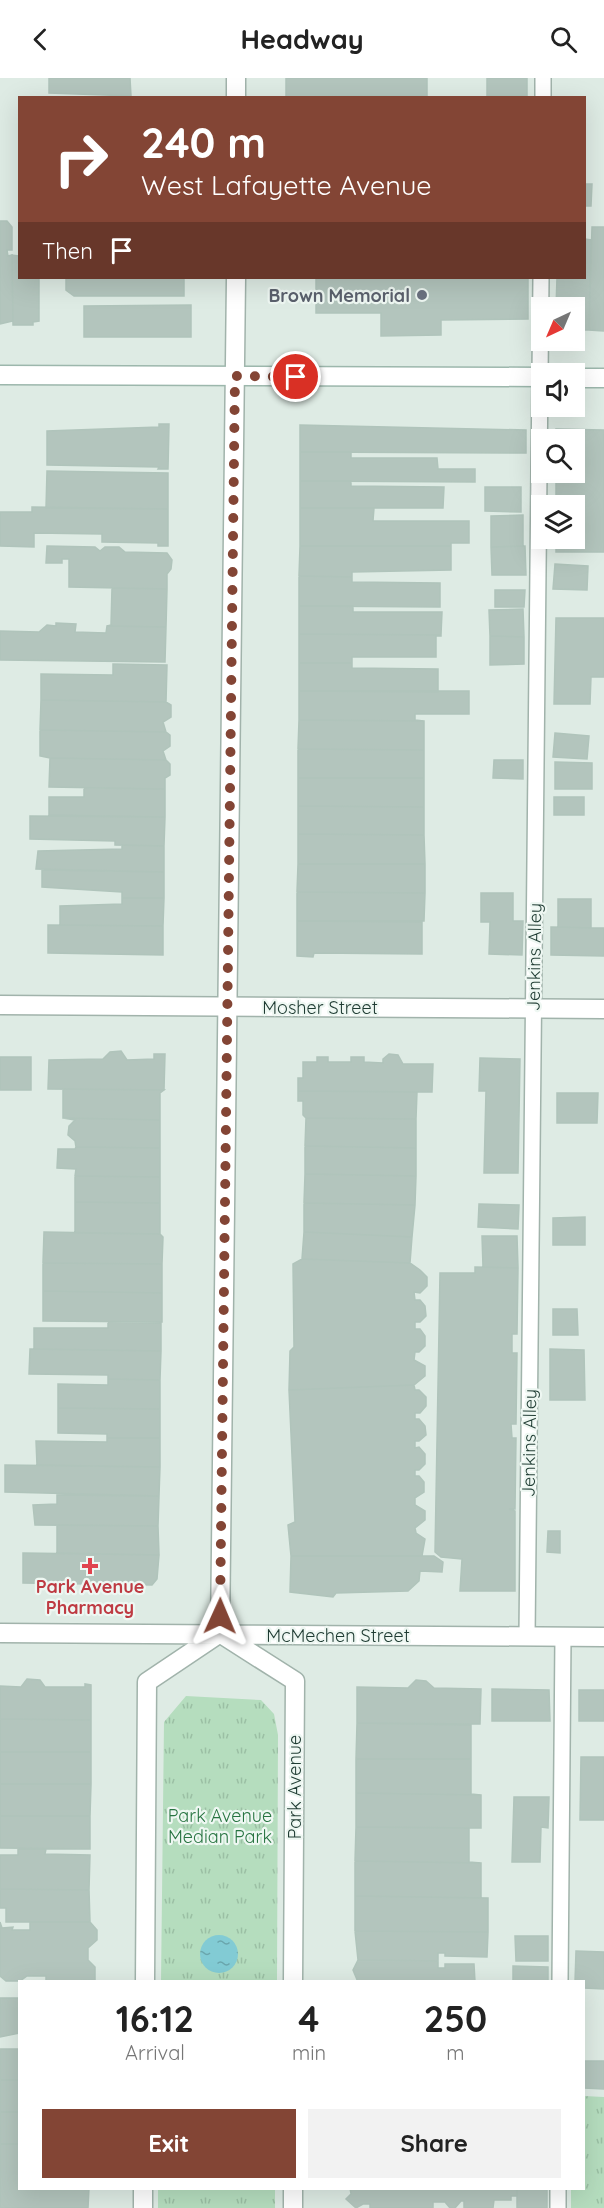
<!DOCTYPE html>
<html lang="en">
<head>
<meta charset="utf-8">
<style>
  :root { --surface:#fff; --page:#f2f2f2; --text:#222; --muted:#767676; --accent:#834535 }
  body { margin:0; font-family:Quicksand,sans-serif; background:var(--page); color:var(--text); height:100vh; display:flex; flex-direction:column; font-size:22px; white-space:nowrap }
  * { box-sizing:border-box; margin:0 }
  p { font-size:20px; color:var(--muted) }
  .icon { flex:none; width:33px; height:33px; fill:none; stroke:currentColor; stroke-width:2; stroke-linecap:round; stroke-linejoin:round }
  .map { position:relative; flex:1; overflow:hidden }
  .sheet { position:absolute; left:18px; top:1902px; width:567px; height:210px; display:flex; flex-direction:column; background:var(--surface); border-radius:0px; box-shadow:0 6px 24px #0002 }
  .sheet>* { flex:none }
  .banner { position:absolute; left:18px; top:18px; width:568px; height:183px; border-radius:0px; box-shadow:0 6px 24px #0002; background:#834535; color:#fff; overflow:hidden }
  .needle { width:39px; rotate:224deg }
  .controls { position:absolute; left:531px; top:219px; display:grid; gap:12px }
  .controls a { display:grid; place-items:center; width:54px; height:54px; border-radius:0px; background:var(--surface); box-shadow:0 6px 24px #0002; font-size:30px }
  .pin { position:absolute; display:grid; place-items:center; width:51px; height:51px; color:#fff; margin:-26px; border:3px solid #fff; border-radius:50%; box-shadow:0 2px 6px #0007 }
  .me { position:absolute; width:66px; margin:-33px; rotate:1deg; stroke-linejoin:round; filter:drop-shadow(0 0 4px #0008) }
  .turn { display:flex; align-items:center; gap:21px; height:126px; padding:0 24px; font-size:27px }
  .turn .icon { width:78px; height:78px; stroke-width:2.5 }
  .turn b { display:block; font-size:42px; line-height:51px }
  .then { display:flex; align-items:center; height:57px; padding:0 24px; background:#0003; gap:12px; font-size:22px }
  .eta { display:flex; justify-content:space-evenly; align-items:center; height:102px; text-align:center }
  .eta b { font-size:36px; font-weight:700; line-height:42px }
  .cta { display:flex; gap:12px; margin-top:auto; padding:12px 24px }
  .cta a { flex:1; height:69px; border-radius:0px; background:var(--accent); color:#fff; font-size:24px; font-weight:700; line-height:69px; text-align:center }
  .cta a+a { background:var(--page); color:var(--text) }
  header { display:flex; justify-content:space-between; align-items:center; height:78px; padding:0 24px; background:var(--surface); font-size:27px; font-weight:700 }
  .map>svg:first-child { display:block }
  .park { fill:url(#park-tufts) }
  .water { fill:url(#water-ripples) }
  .building { fill:#b3c5bd; stroke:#b0c4bb; stroke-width:1.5 }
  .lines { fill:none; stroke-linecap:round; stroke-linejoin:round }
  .service-casing { stroke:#a1b3ab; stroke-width:18 }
  .minor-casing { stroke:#a1b3ab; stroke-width:21 }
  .tertiary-casing { stroke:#a1b3ab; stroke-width:21 }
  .secondary-casing { stroke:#9cb7ac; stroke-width:21 }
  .service { stroke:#fff; stroke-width:15 }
  .minor { stroke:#fff; stroke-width:18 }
  .tertiary { stroke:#fff; stroke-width:18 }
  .secondary { stroke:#fff; stroke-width:18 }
  .route { stroke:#834535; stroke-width:10; stroke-dasharray:0 18 }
  .worship-dot { fill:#6b7280; stroke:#eef7f2; stroke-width:2 }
  .health-dot { fill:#e0444e; stroke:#eef7f2; stroke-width:2 }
  .labels { text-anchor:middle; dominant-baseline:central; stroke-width:4.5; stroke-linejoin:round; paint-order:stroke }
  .worship-label { font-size:18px; font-weight:bold; fill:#5b616d; stroke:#eef7f2; text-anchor:end }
  .street-label { font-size:18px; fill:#1e3b32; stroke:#eef7f2 }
  .health-label { font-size:18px; font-weight:bold; fill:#be3a42; stroke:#eef7f2 }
  .park-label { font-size:18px; fill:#277441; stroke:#eef7f2 }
</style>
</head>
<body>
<header><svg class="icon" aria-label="back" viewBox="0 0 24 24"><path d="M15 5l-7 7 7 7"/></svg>Headway<svg class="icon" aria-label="search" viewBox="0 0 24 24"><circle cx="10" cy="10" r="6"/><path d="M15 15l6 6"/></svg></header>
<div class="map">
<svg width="604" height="2130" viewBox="0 0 604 2130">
  <defs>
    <pattern id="park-tufts" width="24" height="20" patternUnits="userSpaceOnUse" patternTransform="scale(1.5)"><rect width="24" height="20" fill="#b5ddbe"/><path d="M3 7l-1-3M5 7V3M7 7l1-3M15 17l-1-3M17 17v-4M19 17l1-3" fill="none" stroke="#9bbfa4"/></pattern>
    <pattern id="water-ripples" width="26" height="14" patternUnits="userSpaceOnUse" patternTransform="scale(1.5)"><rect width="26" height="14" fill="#82cbd4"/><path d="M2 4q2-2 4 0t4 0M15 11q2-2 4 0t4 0" fill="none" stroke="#6aa6ad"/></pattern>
  </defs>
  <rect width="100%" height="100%" fill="#deebe4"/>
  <path class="park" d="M186 1618 261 1622 274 1636 278 1657 277 1903 161 1904 164 1644Z
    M584 2018 604 2019V2130H571V2111L584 2110Z
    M158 2111H275V2130H158Z"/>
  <path class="water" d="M200 1876a19 19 0 1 1 38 0a19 19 0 1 1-38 0Z"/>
  <path class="building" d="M49 0H130L131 18 49 15Z
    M286 0H427V18L286 19Z
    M487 0H527V18H487Z
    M386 18V20L286 19Z
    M585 106H592L591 128H585Z
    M0 143H7L12 149V172H7L8 178 12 177 13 243 0 246Z
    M19 149 20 200H39V243L33 244V247H13L12 177 19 178Z
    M592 149H604V253L589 252Z
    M585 161 591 162 589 252H574V230H556L557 200H585Z
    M66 200H184V218H74L66 212Z
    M316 200H528V241L441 242V257L381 258V235H316Z
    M191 227V259H84V228Z
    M159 346H169L168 391H158L159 389 47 387V353L159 349Z
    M300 347 526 352V375L300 374Z
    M556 351 604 352V474H556V460H574V428H556V394H574V362H556Z
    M300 374H351V380H437L438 391H475V404L300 403Z
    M47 393 168 395V431L46 430Z
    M300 403H351V408L444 409 443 430H300Z
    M485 409H521V434L485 433Z
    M32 429 168 431V468H158V465L102 464V456L34 455V469L0 468V434H32Z
    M300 430H374L373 443H469V465H451V468H300Z
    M523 437V468L491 469V438Z
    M47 468 95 469 100 473 105 469H119L125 474 167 475 172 482 171 491 167 496V511L69 509V481H62V485H46Z
    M300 468H451V492L352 494V499L299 498Z
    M525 468 526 497H492L491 469Z
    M555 486 588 488 587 512 553 511Z
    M299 498 352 499V504L440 505V529L299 528Z
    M112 510 167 511 166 549 107 548 111 547Z
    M495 512H525L524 529H495Z
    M299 528H353V534H442L441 557 299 556Z
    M523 531 524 559 490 558 489 532Z
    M556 540H604V599H591L590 626H554Z
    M56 545 76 546 75 554 106 555 107 548 166 549 165 584 0 582V553L39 554 47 547 56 548Z
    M299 556 441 557V558H436V579H352V585H299Z
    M490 558 524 559V586L490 587Z
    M299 585H352V590L438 591V614L299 613Z
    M113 586 167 587 166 624 41 622V596L113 597Z
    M299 613H469V636H415V642L424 643 299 642Z
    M41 622 166 624 171 627V639L163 644 166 654 40 652Z
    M299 642 424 643V672L298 671Z
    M40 652 166 654 170 657V668L163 673 166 682 50 680 40 678Z
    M555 655 589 658 587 681 553 679Z
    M298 671 424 672V700H298Z
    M50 680 166 682 170 686V697L165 700V711L49 709Z
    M494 682H523V701L493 700Z
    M555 684 592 685V711H555Z
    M298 700H424V729L298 728Z
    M84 710 165 711V739L49 737V719H84Z
    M554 719H584V737H554Z
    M298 728 424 729V757L298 756Z
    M30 738 165 739 164 768 115 767V763L30 761Z
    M298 756 424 757 425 786H298Z
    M122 767 164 768V794L36 791 38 773 122 771Z
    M298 786H425V815L297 814Z
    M42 792 164 794V820H122V814L42 809Z
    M297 814 425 815 424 843H297Z
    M481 815H513V843H523L522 877 489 876 490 844H481Z
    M122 820H164L163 848 60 847V828L122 826Z
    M558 821H591V850L558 849Z
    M297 843 422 844V876L314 875 313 879 297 878Z
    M48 847 163 848V877L48 875Z
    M551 849 604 850V878L551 877Z
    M121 973 127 982 154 981V976H165L164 1012 48 1011 49 982 103 981 110 974Z
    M389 976 398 977 403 986H433L432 1014 298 1013V1000H303V984H317V979H328V984H351V979H364V984L383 985V981Z
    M0 979H31V1012H0Z
    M480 980 520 981 518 1095H484L486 1013H479Z
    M63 1011 164 1012 160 1015V1042L63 1040Z
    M298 1013 417 1014 416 1041 306 1040 303 1037V1023H298Z
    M557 1015H598L597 1045H557Z
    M63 1040 160 1042V1070L76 1069 75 1063 68 1057 69 1048 75 1042Z
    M306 1040 416 1041V1070L305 1068Z
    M305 1068 416 1070V1098L305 1096Z
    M76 1069 160 1070V1099L75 1098 76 1091 57 1090 58 1071H75Z
    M305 1096 416 1098 415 1127 304 1125Z
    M75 1098 160 1099V1125L75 1124Z
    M75 1124 160 1125V1156L75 1155Z
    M304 1125 415 1127 412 1159 304 1154Z
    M479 1126 519 1127 518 1151 478 1149Z
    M585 1139V1167H553V1140Z
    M44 1154 160 1156 163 1159 162 1186 43 1185Z
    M304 1154 412 1159 410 1185 302 1181Z
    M482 1158H517L518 1190 483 1189Z
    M302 1181 410 1185 420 1192 427 1199V1208L420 1215 414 1214 415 1222H420L425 1228 426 1238 420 1244H415V1251H420L425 1258V1268L419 1274H415L414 1282 425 1288V1298L414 1307 289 1312 290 1273 294 1269 293 1186Z
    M43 1185 162 1186V1215L43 1213Z
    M475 1189 518 1190 517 1256H512V1275H517L516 1346H511L512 1360H516L515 1431H509L515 1433V1513H460L462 1481 441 1479 435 1474 440 1195H475Z
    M43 1213 162 1215V1244L43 1243Z
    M553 1231H577L578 1257H553Z
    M108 1244 161 1245V1273L34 1271V1250H108Z
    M30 1271 161 1273 160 1302 108 1301V1297L29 1296Z
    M550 1271 584 1272 585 1322H550Z
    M108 1301 160 1302V1331L58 1330V1306L108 1307Z
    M414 1307 415 1312H419L426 1319V1328L420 1335H415V1341H419L425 1348 426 1357 419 1363H415V1370L419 1369 425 1376V1386L419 1392H415V1398H419L424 1404V1414L415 1420V1427L425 1433V1442L415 1450 416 1455 425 1461 422 1478H291L288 1447 295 1444 289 1312Z
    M58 1330 160 1331V1360H107V1356L58 1355Z
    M107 1360H160V1389L37 1387 36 1363 107 1364Z
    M5 1387 160 1389 159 1418 5 1414Z
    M57 1417 159 1418 158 1448 35 1447 33 1427 57 1426Z
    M57 1447 158 1448 159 1477 57 1475Z
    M548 1453H560V1475L547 1474Z
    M23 1475 159 1477 157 1501 152 1507 23 1505Z
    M291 1478H434L443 1484 442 1494 420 1493 419 1503 408 1513 336 1515 333 1519 290 1514Z
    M27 1601 40 1602 45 1609H85V1606L91 1607V1642L0 1641V1608L21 1609Z
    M416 1602 426 1603 434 1610 481 1611 480 1646 357 1645V1609L408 1610Z
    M492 1611 549 1612 550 1643H492Z
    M579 1612H604V1643H579Z
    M0 1641 91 1642V1674H0Z
    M357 1645 471 1647V1681H356Z
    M0 1674H91V1706H0Z
    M581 1679H604V1742H580Z
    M356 1681H471V1716L481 1717 356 1715Z
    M0 1706H91L90 1738H0Z
    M356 1715 481 1717V1750L356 1749Z
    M514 1719H549L548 1750 541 1749 540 1784H512Z
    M0 1738H90V1771L0 1770Z
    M356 1749 469 1750V1784L481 1785 355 1783Z
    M18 1771H46L45 1776 90 1777 89 1812 0 1811V1777H18Z
    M355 1783 481 1785V1820L355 1818Z
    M0 1811 89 1812 90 1844H6V1830H0Z
    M355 1818 488 1820V1854L355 1853Z
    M0 1844 2 1850 13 1849 12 1852H30V1844H90L97 1852V1862L88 1870V1882L95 1889V1902L46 1904V1898H27L20 1903H6L0 1898Z
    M355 1853 488 1854 487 1879 445 1878V1875H438V1883L358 1882Z
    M515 1858H548V1883H516Z
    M576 1873 604 1874V1911L584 1910V1904H575Z
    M358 1882 438 1883V1890H445V1886H474L475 1904H358L353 1892Z
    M513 1888 548 1889V1904H513Z
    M0 1920H20V1955L0 1959Z
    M0 1971H20V2002H0Z
    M584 1983H604V2011L584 2010Z
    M0 2002H20V2034H0Z
    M0 2034H20V2066H0Z
    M0 2066H20V2110H89L88 2130H0Z
    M350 2110H517V2118H511V2122H494L493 2130H464V2123H461L455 2130H450L445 2124H433V2130H370V2126H363L356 2130 346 2121 351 2116Z
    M517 2110H547V2130H517Z"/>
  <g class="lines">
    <g class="service-casing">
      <path id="service" d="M543 20V0
        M527 1558 541 200
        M560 1904 563 1558
        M558 2130V2110"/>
    </g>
    <g class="minor-casing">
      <path id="minor" d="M0 927 604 931"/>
    </g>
    <g class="tertiary-casing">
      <path id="tertiary" d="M236 20V0
        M0 1555 604 1559
        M220 1555 236 200
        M221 1556 295 1603 293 1904
        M145 1904 147 1604 220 1555
        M143 2130V2110
        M293 2130V2110"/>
    </g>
    <g class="secondary-casing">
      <path id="secondary" d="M0 297 542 299
        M574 300H604"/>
    </g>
    <use href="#service" class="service"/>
    <use href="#minor" class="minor"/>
    <use href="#tertiary" class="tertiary"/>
    <use href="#secondary" class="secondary"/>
  </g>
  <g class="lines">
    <path class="route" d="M220 1538 235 298 296 299"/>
  </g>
  <circle class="worship-dot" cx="422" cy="217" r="6"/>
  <path class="health-dot" d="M87 1479h6v6h6v6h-6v6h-6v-6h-6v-6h6z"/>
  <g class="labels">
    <g class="worship-label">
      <text x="410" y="217">Brown Memorial</text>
    </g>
    <g class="street-label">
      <text transform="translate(534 879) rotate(-89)">Jenkins Alley</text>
      <text x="320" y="929">Mosher Street</text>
      <text transform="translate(529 1365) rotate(-89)">Jenkins Alley</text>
      <text x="338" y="1557">McMechen Street</text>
      <text transform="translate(294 1709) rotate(-90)">Park Avenue</text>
    </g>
    <g class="health-label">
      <text x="90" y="1508">Park Avenue<tspan x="90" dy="21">Pharmacy</tspan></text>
    </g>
    <g class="park-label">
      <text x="220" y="1737">Park Avenue<tspan x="220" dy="21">Median Park</tspan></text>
    </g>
  </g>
</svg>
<div class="controls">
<a><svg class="needle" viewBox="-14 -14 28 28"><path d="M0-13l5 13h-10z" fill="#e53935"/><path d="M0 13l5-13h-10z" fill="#767676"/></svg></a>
<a><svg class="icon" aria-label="sound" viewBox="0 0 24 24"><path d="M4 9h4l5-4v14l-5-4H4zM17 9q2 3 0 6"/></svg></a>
<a><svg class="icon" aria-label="search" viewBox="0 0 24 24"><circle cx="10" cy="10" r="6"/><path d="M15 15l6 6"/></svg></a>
<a><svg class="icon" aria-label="layers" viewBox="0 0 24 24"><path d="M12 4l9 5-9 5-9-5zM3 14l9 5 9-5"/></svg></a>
</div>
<div class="pin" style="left:296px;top:299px;background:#d93025"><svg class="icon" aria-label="arrive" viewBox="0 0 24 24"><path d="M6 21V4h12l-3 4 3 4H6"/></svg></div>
<svg class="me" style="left:220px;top:1538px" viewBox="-20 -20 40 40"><path d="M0-17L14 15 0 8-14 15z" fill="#834535" stroke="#fff" stroke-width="4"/></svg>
<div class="banner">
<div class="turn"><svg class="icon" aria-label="right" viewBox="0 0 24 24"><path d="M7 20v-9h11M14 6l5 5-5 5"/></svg><div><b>240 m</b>West Lafayette Avenue</div></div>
<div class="then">Then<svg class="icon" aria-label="arrive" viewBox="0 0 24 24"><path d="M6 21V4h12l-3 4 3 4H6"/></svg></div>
</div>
<section class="sheet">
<div class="eta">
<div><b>16:12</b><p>Arrival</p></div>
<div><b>4</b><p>min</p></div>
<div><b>250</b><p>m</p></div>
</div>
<div class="cta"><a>Exit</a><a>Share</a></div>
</section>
</div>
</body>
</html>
